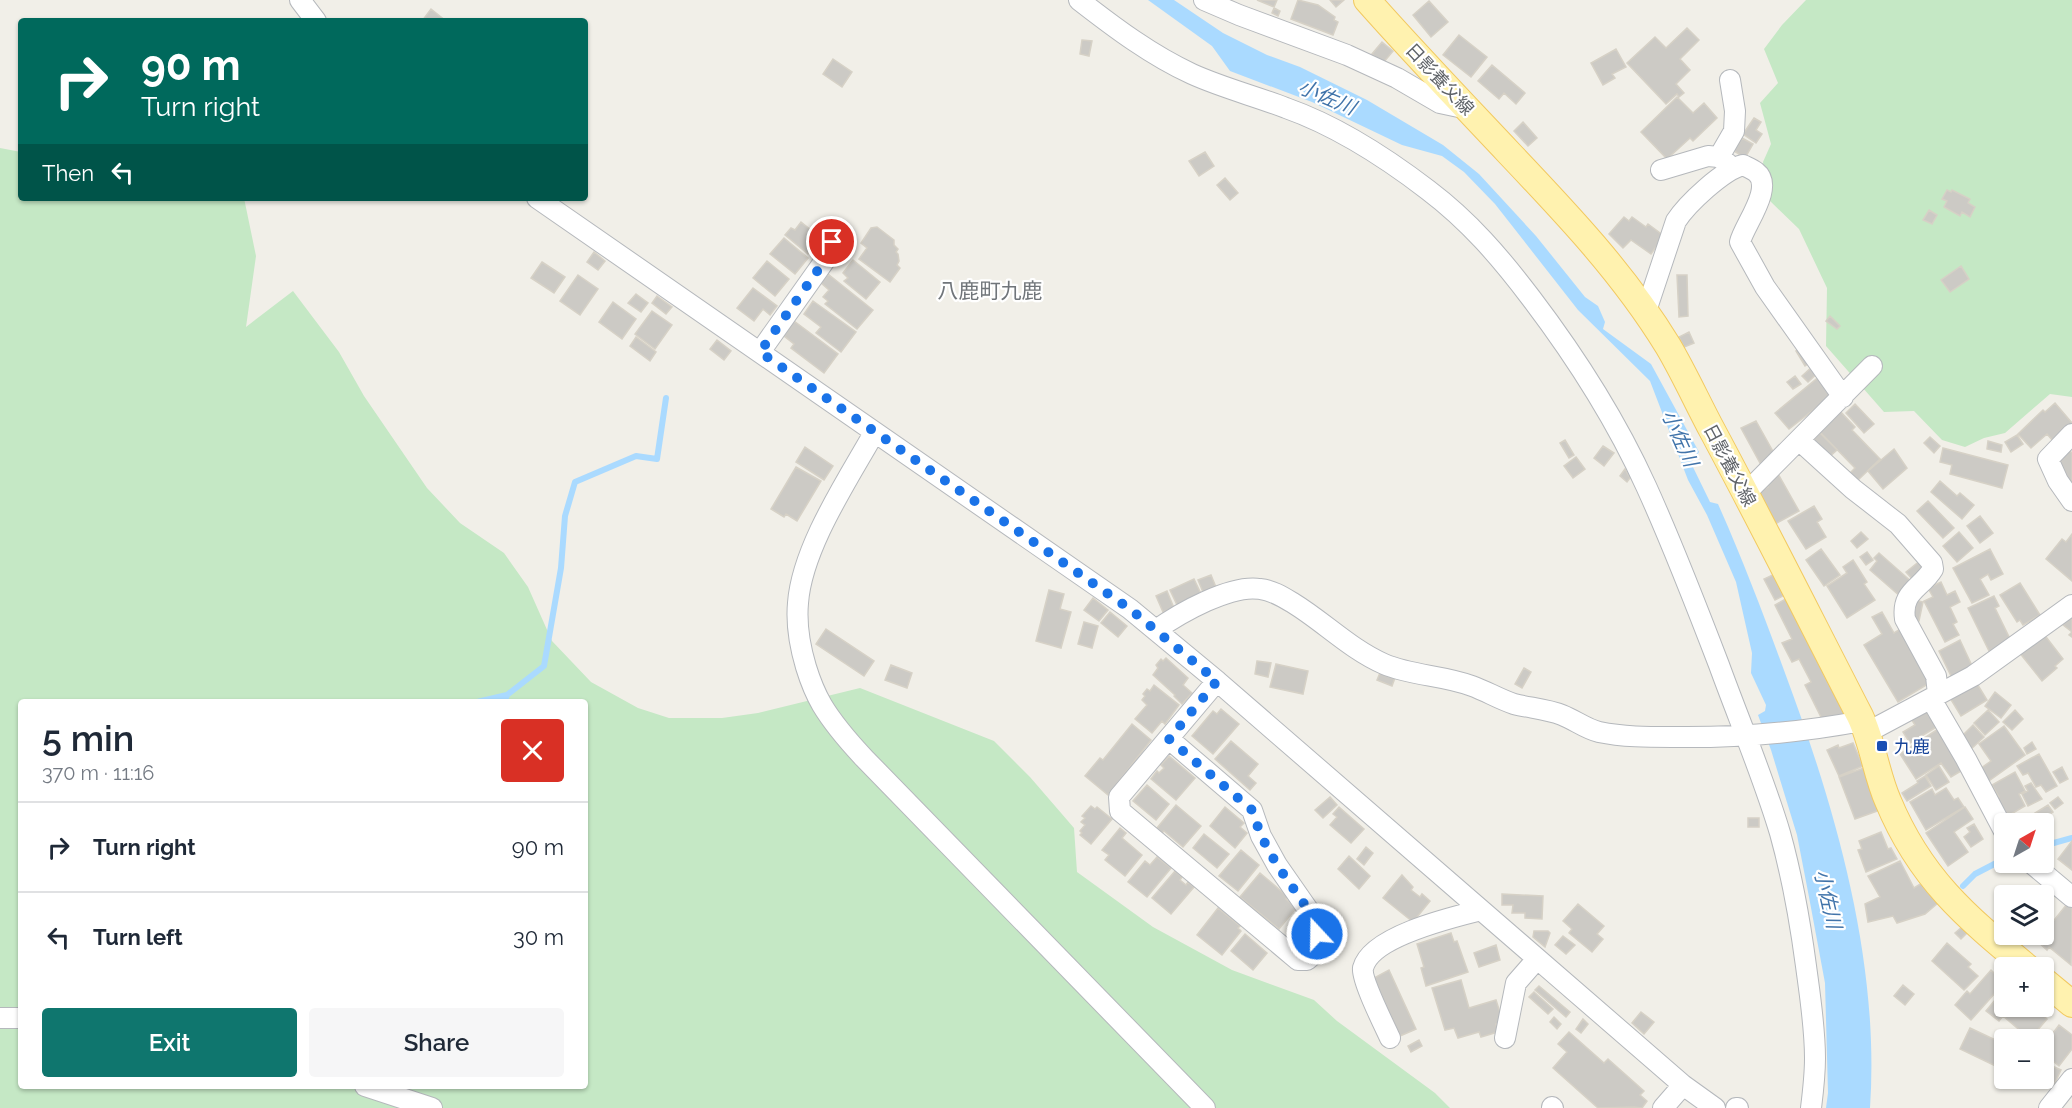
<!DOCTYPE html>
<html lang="en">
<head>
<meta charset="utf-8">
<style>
  :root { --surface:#fff; --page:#f6f6f7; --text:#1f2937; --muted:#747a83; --line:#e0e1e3; --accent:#0f766e }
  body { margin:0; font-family:Raleway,"Noto Sans JP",sans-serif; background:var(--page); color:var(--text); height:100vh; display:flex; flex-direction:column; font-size:22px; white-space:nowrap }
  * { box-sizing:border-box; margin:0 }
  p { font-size:20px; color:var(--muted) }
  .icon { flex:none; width:33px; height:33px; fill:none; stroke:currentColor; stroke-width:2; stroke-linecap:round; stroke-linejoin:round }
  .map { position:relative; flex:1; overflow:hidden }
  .side { position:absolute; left:18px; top:699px; width:570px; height:390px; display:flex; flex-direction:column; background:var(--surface); border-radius:6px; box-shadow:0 2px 4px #0004 }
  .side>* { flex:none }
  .top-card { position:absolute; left:18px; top:18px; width:570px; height:183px; border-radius:6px; box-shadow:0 2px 4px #0004; background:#00695c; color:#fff; overflow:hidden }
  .needle { width:39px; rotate:39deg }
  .tools { position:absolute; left:1994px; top:813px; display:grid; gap:12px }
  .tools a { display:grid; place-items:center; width:60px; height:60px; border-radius:6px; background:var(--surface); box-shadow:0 2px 4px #0004; font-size:30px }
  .pin { position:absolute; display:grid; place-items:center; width:51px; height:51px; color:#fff; margin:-26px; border:3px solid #fff; border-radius:50%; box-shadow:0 2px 6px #0007 }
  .me { position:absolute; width:66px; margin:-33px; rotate:339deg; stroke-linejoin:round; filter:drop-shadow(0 0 4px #0008) }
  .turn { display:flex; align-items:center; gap:21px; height:126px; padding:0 24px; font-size:27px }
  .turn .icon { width:78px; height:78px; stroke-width:2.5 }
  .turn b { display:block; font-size:42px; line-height:51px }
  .then { display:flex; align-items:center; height:57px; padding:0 24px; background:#0003; gap:12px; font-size:22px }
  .round { display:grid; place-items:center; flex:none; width:63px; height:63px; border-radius:6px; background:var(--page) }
  .head { display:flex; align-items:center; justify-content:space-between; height:102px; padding:0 24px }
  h1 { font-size:36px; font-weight:600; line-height:45px }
  .action { display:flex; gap:12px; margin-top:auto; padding:12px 24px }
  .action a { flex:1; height:69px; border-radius:6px; background:var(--accent); color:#fff; font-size:24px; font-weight:600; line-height:69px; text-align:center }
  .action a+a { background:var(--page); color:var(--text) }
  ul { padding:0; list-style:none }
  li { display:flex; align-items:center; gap:18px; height:90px; padding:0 24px; border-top:2px solid var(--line) }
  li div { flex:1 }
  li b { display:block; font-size:22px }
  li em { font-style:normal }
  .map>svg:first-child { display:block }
  .green { fill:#c5e8c5; fill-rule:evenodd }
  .water { fill:#aadaff }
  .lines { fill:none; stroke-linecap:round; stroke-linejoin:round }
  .stream { stroke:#aadaff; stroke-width:6 }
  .building { fill:#cccac5; stroke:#d6d1c6; stroke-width:1.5 }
  .minor-casing { stroke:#b5b8bc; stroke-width:22 }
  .major-casing { stroke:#f2c960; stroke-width:28 }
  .minor { stroke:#fff; stroke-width:20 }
  .major { stroke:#fff2af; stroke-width:26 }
  .route { stroke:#1a73e8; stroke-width:10; stroke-dasharray:0 18 }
  .transit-dot { fill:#1a4fb4; stroke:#fff; stroke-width:2 }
  .labels { text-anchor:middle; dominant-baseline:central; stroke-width:4.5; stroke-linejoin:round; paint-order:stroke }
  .street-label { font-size:18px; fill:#5f6368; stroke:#fff }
  .transit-label { font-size:18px; fill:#164399; stroke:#fff; text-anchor:start }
  .water-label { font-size:20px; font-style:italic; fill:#4174aa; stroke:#fff }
  .quarter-label { font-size:21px; fill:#70757a; stroke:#fff }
</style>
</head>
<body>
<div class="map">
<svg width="2072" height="1108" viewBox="0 0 2072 1108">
  <rect width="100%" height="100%" fill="#f1efe8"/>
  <path class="green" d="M1806 0H2072V397L2050 394 2005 433 1984 438 1965 447 1942 440 1914 411 1884 412 1826 346 1827 288 1799 229 1769 200 1763 162 1771 144 1760 103 1778 83 1764 49 1782 25Z
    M0 148 21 152V198H244L256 256 246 327 293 291 339 352 364 396 427 488 460 523 504 553 528 587 552 641 591 682 638 708 669 718H722L758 713 860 688 994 741 1030 777 1074 828 1077 872 1153 927 1232 970 1314 1000 1337 1021 1435 1093 1450 1108H0ZM21 702H585V1086H21Z"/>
  <path class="water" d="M1148 0H1174L1223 33 1267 55 1300 67 1367 100 1443 145 1479 174 1536 236 1585 297 1598 306 1605 322 1603 329 1651 364 1699 452 1691 463 1710 502 1718 504C1743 560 1764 616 1785 673 1836 810 1880 961 1870 1108H1826L1828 1093 1825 983 1809 897 1797 835 1771 750 1758 715 1765 711 1766 705 1751 673 1752 653 1736 582 1707 515 1688 480 1650 381 1578 310 1495 204 1464 172 1442 156 1402 145 1312 102 1230 71 1212 46Z"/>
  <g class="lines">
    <path class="stream" d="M477 702 507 695
      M504 702 507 695 544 666 561 568 565 516 575 482 636 456 657 459 666 398
      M2043 846 2072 838
      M1963 886 1975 874 2004 859"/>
  </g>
  <path class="building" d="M1257 0H1277L1274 7Z
    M1298 0 1318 5 1335 17 1334 20 1338 22 1333 35 1291 19Z
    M1330 0H1344L1336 7Z
    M1429 1 1448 22 1431 37 1413 15Z
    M1274 8 1280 11 1278 16 1272 13Z
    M431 9 446 21H422Z
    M1687 28 1699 40 1680 59 1690 70 1676 84 1684 93 1679 97 1677 94 1666 104 1627 63 1655 37 1666 48Z
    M1459 35 1487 57 1471 77 1443 55Z
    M1082 40 1092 41 1089 56 1080 54Z
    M1382 42 1393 51 1383 63 1372 54Z
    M1616 49 1626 67 1612 74 1615 78 1603 85 1591 63Z
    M833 59 852 72 842 87 823 74Z
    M1492 65 1525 93 1516 104 1504 93 1499 99 1478 81Z
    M1677 97 1693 113 1704 103 1717 118 1693 141 1690 138 1667 159 1641 132Z
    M1754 118 1761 122 1756 130 1762 134 1756 143 1743 134Z
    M1523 122 1537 138 1528 146 1514 131Z
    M1742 138 1753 144 1745 158 1734 151Z
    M1205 152 1214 166 1199 176 1189 161Z
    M1225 178 1238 193 1230 200 1217 185Z
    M1947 190 1951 192 1952 190 1970 199 1968 203 1975 207 1970 217 1962 212 1960 216 1944 207 1947 201 1942 199Z
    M1929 210 1937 215 1932 224 1923 220Z
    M1624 217 1629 221 1632 217 1646 227 1648 224 1664 236 1651 254 1631 240 1623 248 1609 234Z
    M801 222 816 234 813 237 819 241 808 254 785 235 791 228 795 230Z
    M877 227 894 240V245L898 249 896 252 898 254 899 261 897 265 900 268 890 282 859 259 867 248 861 243 871 228Z
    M784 238 808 258 795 274 770 254Z
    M594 252 605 261 598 270 587 262Z
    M853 260 880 282 866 299 844 281 848 278 843 273Z
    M767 261 789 279 775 296 753 278Z
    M542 262 565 277 554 293 531 278Z
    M1961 266 1969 279 1950 292 1941 280Z
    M828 274 873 310 857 329 825 304 828 301 823 297 829 290 821 283Z
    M578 275 598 289 580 315 560 301Z
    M1677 275H1687L1688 316 1679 317Z
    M753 288 777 306 770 315 763 309 754 321 737 308Z
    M636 294 648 303 641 312 628 303Z
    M657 296 672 307 666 314 652 303Z
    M813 301 856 332 841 352 816 333 821 327 804 314Z
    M613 302 636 319 622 339 599 322Z
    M652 311 672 325 655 349 635 334Z
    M1830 316 1840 326 1837 329 1826 321Z
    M794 321 838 354 824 373 791 348 794 344 784 336Z
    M1689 332 1694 343 1684 347 1679 337Z
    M636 337 656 352 650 361 630 346Z
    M717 340 731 351 724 360 710 349Z
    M1801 348 1812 361 1805 366 1796 351Z
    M1815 364 1821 370 1808 382 1802 376Z
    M1795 376 1801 384 1793 389 1787 382Z
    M1820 376 1831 396 1789 429 1775 413Z
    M2055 403 2072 423 2053 441 2047 434 2031 448 2018 434 2043 410 2045 412Z
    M1855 404 1874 424 1864 433 1846 413Z
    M1838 409 1855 427 1852 430 1880 459 1856 482 1849 474 1855 468 1817 429Z
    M1756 421 1775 455 1760 463 1741 428Z
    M1820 433 1837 450 1827 459 1811 442Z
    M2017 435 2023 444 2011 452 2005 442Z
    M1930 437 1940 446 1934 453 1924 443Z
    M1565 440 1574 455 1569 458 1560 443Z
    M1988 441 2002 445 2001 452 1987 449Z
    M1603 446 1614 453 1604 466 1594 458Z
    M805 447 833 466 824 480 796 462Z
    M1943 448 2008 465 2002 488 1950 474 1952 465 1940 462Z
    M1894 449 1907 468 1883 489 1868 471Z
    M2069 450 2072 453V488L2059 462Z
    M1576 457 1585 469 1573 478 1564 466Z
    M796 467 821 481 797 521 786 514 784 517 771 509Z
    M1625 469 1630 478 1627 482 1620 476Z
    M1777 472 1799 511 1775 524 1758 492 1768 487 1764 479Z
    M1940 481 1957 496 1960 493 1974 505 1962 519 1931 492Z
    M1928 501 1954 528 1943 538 1917 511Z
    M1814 506 1822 519 1817 522 1826 537 1806 549 1788 521Z
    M1980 516 1993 533 1980 543 1967 526Z
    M1861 532 1868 539 1857 548 1851 541Z
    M1959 532 1973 548 1957 562 1943 546Z
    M2072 534V581L2046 559 2062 539 2066 542Z
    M1821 549 1840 575 1824 586 1806 560Z
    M1990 549 2003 574 1991 580 1988 574 1980 579 1989 595 1972 603 1953 568Z
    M1867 552 1873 560 1866 565 1860 557Z
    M1879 553 1913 583 1901 597 1870 570 1877 561 1874 558Z
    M1853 560 1867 582 1864 584 1875 600 1847 618 1827 586 1847 573 1843 567Z
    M1921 560 1928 568 1914 581 1906 572Z
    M1777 573 1787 594 1775 600 1764 579Z
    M1211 575 1218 592 1205 597 1198 580Z
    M1194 579 1203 598 1179 609 1170 590Z
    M1941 582 1947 595 1955 591 1960 602 1950 607 1957 622 1953 624 1959 635 1945 642 1924 601 1933 597 1928 588Z
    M2020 583 2040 615 2023 625 2020 620 2017 622 2000 595Z
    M1049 590 1064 594 1060 609 1071 612 1061 648 1036 641Z
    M1167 591 1174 608 1163 612 1156 596Z
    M1994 596 1999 606 1995 608 2012 643 1990 653 1968 608Z
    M1789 597 1827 673 1824 675 1833 692 1837 691 1848 713 1823 721 1805 685 1811 682 1799 659 1792 662 1782 643 1792 639 1775 605Z
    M1093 598 1108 610 1099 621 1084 610Z
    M1915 600 1923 602 1919 621 1911 620Z
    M1110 612 1127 626 1118 637 1101 623Z
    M1882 612 1894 633 1902 628 1933 681 1898 702 1864 645 1882 634 1872 617Z
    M2072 614V637L2069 635 2072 632 2063 625Z
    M1084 622 1098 626 1092 648 1078 644Z
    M826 629 874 661 864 676 816 644Z
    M2043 633 2063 659 2055 666 2057 668 2042 681 2019 652Z
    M1960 640 1973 668 1952 678 1939 651Z
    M1166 658 1188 678 1183 685 1192 693 1182 704 1174 696 1175 695 1153 675 1158 668 1156 665 1161 659 1163 661Z
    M1257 661 1271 663 1268 677 1255 674Z
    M1276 664 1308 671 1303 694 1270 687Z
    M891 665 912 673 907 688 885 680Z
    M1382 668 1396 675 1392 686 1377 680Z
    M1524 668 1531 672 1522 688 1515 684Z
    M1976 682 1987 700 1961 716 1950 698Z
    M1154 685 1179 705 1165 724 1162 721 1152 733 1135 719 1147 705 1142 700 1145 696 1143 694 1147 689 1150 691Z
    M1995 692 2011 705 2001 718 1985 706Z
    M1924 708 1929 716 1933 714 1940 725 1910 743 1903 732 1915 725 1910 717Z
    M1221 709 1239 724 1213 754 1192 736 1213 711 1217 714Z
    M1988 710 1999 722 1985 735 1974 723Z
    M2015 710 2023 719 2012 730 2003 722Z
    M1132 724 1151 740 1108 795 1085 776 1100 758 1103 760Z
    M1973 725 1984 737 1970 750 1959 739Z
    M2004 726 2025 755 1986 783 1977 771 1991 761 1979 744Z
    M1941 727 1966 768 1951 777 1941 763 1916 779 1900 754Z
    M1231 741 1258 764 1248 776 1256 783 1250 790 1215 759Z
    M2032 742 2036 749 2027 754 2024 748Z
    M1853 743 1863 766 1839 776 1827 750 1838 745 1839 748Z
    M2039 754 2057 786 2046 792 2041 785 2036 787 2028 773 2023 775 2017 766Z
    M1169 756 1195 778 1176 800 1151 779 1157 771 1159 773 1164 768 1161 765Z
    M1939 766 1949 782 1936 790 1926 775Z
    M2062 767 2068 779 2060 783 2053 772Z
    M1864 768 1880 810 1855 819 1839 777Z
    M2015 772 2025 791 2019 794 2025 806 2006 817 1995 799 1999 797 1992 785Z
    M1925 776 1931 786 1907 801 1902 793 1918 783 1917 781Z
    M2031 783 2042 799 2028 806 2022 794 2028 791 2025 786Z
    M1147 785 1169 804 1156 820 1133 801Z
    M1946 788 1954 800 1958 798 1964 807 1926 830 1910 802 1932 789 1935 795Z
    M1330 797 1337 805 1323 818 1315 810Z
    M2058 797 2063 803 2055 809 2050 803Z
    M1176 805 1201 826 1183 847 1164 831 1162 833 1157 828Z
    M2048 805 2053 812 2040 820 2035 813Z
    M1091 806 1095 809 1097 807 1112 819 1091 844 1080 835 1082 833 1080 831 1085 825 1081 822 1085 818 1082 816Z
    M1225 807 1244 823 1240 827 1247 833 1235 848 1210 826Z
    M1339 807 1364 829 1351 843 1330 825 1337 817 1333 814Z
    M1965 807 1973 819 1954 832 1968 852 1948 866 1926 833Z
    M1748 818H1759V827H1748Z
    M1974 824 1983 839 1971 847 1964 837 1970 832 1967 828Z
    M1120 828 1126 833 1122 838 1142 855 1125 876 1105 860 1109 855 1102 850Z
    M1881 832 1888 849 1891 848 1897 859 1866 872 1858 850 1862 849 1859 841Z
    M1204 834 1229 854 1217 868 1193 848Z
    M2072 841V870L2058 859Z
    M1366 847 1373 853 1364 865 1357 859Z
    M1241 850 1259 865 1238 891 1219 876Z
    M1349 856 1370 876 1359 889 1338 869Z
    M1157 857 1171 868 1147 897 1128 882 1145 861 1150 865Z
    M1900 861 1914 888 1922 883 1938 903 1925 914 1897 923 1893 916 1868 922 1865 904 1880 897 1868 876Z
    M1175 871 1182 877 1180 880 1186 885 1188 882 1194 887 1171 914 1152 898Z
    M1260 873 1288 897 1286 899 1296 908 1279 929 1240 897Z
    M1402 875 1413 887 1411 890 1420 897 1422 894 1430 901 1413 922 1383 898Z
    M1502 894 1543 896 1542 919 1525 918V913H1512L1513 905H1502Z
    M1578 904 1604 926 1597 934 1603 939 1592 952 1569 933 1572 929 1563 921Z
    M2067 904 2072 908 2071 965 2049 947 2047 950 2036 940 2043 934Z
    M1218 908 1240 926 1238 928 1241 931 1222 955 1197 935Z
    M1963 926 1968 932 1961 939 1955 933Z
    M1534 931H1548L1550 933 1545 947 1533 937Z
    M1451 933 1454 942 1457 941 1468 972 1426 986 1421 968 1424 967 1417 944Z
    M1245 934 1267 953 1253 970 1231 951Z
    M1563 936 1575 945 1566 954 1555 945Z
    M1947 943 1971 964 1968 967 1978 976 1964 990 1932 961Z
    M1496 945 1500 960 1479 967 1474 953Z
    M2003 960 2011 968H2004V975L1996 968Z
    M1389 970 1416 1029 1400 1036 1374 978Z
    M1991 970 2004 983 1971 1020 1955 1005 1967 991 1970 994Z
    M1461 980 1469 1008 1496 1000 1503 1022 1496 1024 1498 1032 1481 1037 1479 1032 1458 1038 1454 1028 1445 1030 1432 988Z
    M1903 985 1914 994 1905 1005 1894 996Z
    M1539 986 1570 1012 1566 1017 1535 990Z
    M2004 989V1006H2033L2047 1019 2030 1039 2003 1016 1999 1021 1986 1011Z
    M1534 992 1553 1009 1548 1014 1529 997Z
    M1641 1012 1654 1022 1644 1034 1632 1023Z
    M1554 1017 1561 1024 1557 1029 1550 1022Z
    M1583 1019 1588 1024 1581 1033 1576 1029Z
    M2059 1025 2072 1035V1049L2059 1066 2043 1053V1046Z
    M1970 1028 2004 1044V1070L1960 1049Z
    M1569 1032 1604 1063 1608 1059 1644 1091 1640 1095 1647 1101 1642 1108 1634 1107 1598 1108 1553 1068 1567 1052 1558 1044Z
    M1419 1040 1422 1046 1411 1052 1408 1046Z
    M2043 1062 2061 1070 2054 1085 2039 1078H2043Z"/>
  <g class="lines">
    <g class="minor-casing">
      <path id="minor" d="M300 0 316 21
        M1079 0C1115 28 1151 55 1192 74 1223 88 1255 96 1286 108 1337 126 1385 157 1428 190 1469 221 1500 257 1531 298 1575 356 1616 420 1646 486 1673 545 1696 605 1719 665 1739 720 1763 776 1780 833 1792 876 1800 921 1806 966 1810 996 1815 1027 1815 1058 1815 1075 1813 1092 1811 1108
        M1204 0 1239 15 1347 55 1397 78 1440 103 1468 109
        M1719 157 1734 131 1735 111 1730 80
        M1661 170 1708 156 1719 157 1728 164
        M537 198 1130 609 1217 681 1683 1085 1715 1108
        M1645 314 1676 221C1687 204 1723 170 1743 165 1747 167 1752 169 1756 172 1775 187 1744 225 1740 242L1765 287 1843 397
        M760 352 835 246
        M874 433C847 481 802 548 798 603 796 625 800 647 806 667 810 680 815 693 822 705 834 725 849 742 865 759L1205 1108
        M2072 434 2048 459 2058 481 2072 501
        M1799 440 1853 489 1898 524 1932 563 1933 569C1921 589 1901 591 1905 619L1936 676 1938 694
        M1746 493 1872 366
        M1156 630C1180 613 1231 584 1260 589 1272 590 1283 597 1293 603 1324 622 1350 649 1384 664 1412 676 1443 675 1472 686 1486 691 1499 699 1514 704 1530 708 1547 709 1562 715 1575 720 1586 729 1599 732 1623 737 1648 737 1672 737 1737 738 1798 733 1862 721
        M1931 699 1966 759 2004 831
        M1866 733 1973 676 2072 605
        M1169 739 1252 810 1261 836 1277 865 1316 921 1317 947 1314 954 1307 960H1298L1120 811 1119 797 1217 681
        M2030 862 2072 897
        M0 1018H21
        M1390 1038C1384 1025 1361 979 1363 968 1371 936 1453 917 1481 910
        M1505 1038 1516 983 1537 959
        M365 1086 432 1108
        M1552 1107 1553 1108
        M1663 1108 1683 1085
        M1736 1108H1738
        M2049 1108 2072 1079"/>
    </g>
    <g class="major-casing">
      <path id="major" d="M1367 0C1413 52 1461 102 1509 153 1567 214 1624 274 1668 346 1684 373 1697 402 1712 430 1763 525 1811 621 1860 716 1873 743 1876 774 1888 801 1920 878 1965 916 2028 968
        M2043 980 2072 1004"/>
    </g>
    <use href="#minor" class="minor"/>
    <use href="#major" class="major"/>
  </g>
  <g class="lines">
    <path class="route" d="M832 242 835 246 760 352 1130 609 1217 681 1169 739 1252 810 1261 836 1277 865 1316 921 1317 934"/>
  </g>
  <rect class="transit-dot" x="1876" y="740" width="12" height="12" rx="3"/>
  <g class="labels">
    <g class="street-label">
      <text transform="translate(1440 79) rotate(47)">日影養父線</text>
      <text transform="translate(1730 465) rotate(62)">日影養父線</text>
    </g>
    <g class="transit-label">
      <text x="1894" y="746">九鹿</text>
    </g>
    <g class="water-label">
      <text transform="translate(1327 97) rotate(23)">小佐川</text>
      <text transform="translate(1680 438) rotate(66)">小佐川</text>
      <text transform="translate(1828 899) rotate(77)">小佐川</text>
    </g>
    <g class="quarter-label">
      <text x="990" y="290">八鹿町九鹿</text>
    </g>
  </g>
</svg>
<div class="tools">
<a><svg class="needle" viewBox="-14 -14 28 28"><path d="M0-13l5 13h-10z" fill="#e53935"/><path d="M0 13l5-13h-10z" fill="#747a83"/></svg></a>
<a><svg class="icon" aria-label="layers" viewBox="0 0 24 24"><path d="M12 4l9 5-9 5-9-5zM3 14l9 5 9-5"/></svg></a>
<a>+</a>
<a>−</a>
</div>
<div class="pin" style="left:832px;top:242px;background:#d93025"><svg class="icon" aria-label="arrive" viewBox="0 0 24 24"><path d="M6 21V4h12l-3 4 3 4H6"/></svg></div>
<svg class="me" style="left:1317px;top:934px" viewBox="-20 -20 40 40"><circle r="17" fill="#1a73e8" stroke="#fff" stroke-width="3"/><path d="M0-11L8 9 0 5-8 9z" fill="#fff"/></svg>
<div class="top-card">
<div class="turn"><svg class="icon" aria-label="right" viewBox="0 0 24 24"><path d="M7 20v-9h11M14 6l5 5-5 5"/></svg><div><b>90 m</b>Turn right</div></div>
<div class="then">Then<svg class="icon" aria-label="left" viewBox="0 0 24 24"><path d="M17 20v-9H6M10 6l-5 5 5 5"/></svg></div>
</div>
<section class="side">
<div class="head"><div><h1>5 min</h1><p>370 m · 11:16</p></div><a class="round" style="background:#d93025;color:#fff"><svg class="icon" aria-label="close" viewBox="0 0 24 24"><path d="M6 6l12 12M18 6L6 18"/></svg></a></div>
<ul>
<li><svg class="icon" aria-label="right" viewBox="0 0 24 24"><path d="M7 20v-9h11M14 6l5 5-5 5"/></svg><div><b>Turn right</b></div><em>90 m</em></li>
<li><svg class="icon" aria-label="left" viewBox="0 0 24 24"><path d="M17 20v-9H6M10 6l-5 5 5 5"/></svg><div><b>Turn left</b></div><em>30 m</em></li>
</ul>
<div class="action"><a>Exit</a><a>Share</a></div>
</section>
</div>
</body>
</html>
